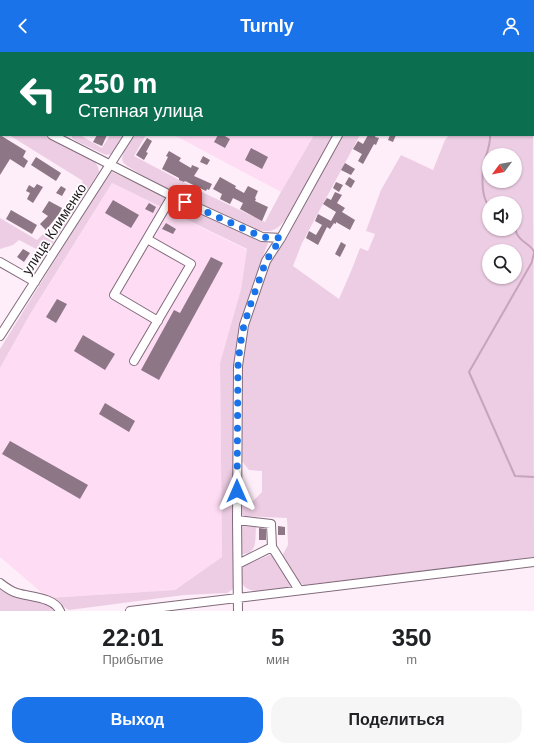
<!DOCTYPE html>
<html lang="ru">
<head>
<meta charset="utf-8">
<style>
  :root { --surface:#fff; --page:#f6f6f6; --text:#202124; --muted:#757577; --accent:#1a73e8 }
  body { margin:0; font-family:Helvetica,sans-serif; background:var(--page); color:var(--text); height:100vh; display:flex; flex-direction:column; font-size:15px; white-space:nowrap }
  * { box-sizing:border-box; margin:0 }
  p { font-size:13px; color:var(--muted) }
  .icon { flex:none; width:22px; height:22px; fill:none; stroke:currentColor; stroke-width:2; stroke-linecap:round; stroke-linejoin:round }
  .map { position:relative; height:559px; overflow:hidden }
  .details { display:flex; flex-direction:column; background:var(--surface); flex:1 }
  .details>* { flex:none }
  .guide { position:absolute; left:0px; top:0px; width:534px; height:84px; box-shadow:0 1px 3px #0004; background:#0b6e4f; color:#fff; overflow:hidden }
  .needle { width:26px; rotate:238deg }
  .buttons { position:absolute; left:482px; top:96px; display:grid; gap:8px }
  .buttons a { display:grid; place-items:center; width:40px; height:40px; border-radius:50%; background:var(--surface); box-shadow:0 1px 3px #0004; font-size:20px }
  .pin { position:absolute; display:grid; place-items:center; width:34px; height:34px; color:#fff; margin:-17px; border-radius:8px; box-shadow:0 2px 6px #0006 }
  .me { position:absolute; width:44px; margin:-22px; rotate:0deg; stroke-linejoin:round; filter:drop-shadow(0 0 3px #0008) }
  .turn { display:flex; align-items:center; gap:14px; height:84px; padding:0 12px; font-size:18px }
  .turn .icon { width:52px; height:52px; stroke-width:2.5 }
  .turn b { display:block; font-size:28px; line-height:34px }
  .eta { display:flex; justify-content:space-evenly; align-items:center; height:68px; text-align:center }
  .eta b { font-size:24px; font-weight:600; line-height:28px }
  .action { display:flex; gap:8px; margin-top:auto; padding:8px 12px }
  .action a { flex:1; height:46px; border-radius:16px; background:var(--accent); color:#fff; font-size:16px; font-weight:600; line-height:46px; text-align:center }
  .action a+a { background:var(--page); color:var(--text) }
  header { display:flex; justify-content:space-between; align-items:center; height:52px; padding:0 12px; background:var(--accent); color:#fff; font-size:18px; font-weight:600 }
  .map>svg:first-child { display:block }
  .built { fill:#feddf4 }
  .green { fill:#edcde3; fill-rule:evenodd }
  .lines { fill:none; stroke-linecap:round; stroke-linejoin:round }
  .stream { stroke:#c6a4bc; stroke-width:2 }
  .building { fill:#8d7686 }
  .minor-casing { stroke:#816a7a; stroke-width:10 }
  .minor { stroke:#fff; stroke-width:8 }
  .route { stroke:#1a73e8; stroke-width:7; stroke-dasharray:0 12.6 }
  .labels { text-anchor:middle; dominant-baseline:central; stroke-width:3.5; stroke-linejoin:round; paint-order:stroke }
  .street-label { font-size:14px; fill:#22191f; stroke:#fff }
</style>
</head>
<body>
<header><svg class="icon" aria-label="back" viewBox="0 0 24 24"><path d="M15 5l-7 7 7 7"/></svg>Turnly<svg class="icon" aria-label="person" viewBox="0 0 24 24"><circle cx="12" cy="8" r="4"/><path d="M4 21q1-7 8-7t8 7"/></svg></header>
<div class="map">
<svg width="534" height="559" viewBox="0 0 534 559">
  <rect width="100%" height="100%" fill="#feeef9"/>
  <path class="built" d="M192 0H362L191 1Z
    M174 83H314L281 140Z
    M112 131 247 198 241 237 220 311 222 505 175 538 48 546 0 505V316L29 264Z"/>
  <path class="green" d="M533 43 534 505 304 533 297 529 282 504 288 493 287 466 242 464V453H249L262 440V419L249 418 241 408 243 304 246 285 256 246 270 209 287 186 343 83H360L302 191 293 214 339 247 352 217 360 196 368 199 375 182 366 179 381 138 401 103 433 118 445 88 449 83H533ZM489 103H515V129H489ZM489 151H515V177H489ZM489 199H515V225H489Z
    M9 83H46L94 108 98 115 99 120 46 202 19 188 13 193 0 197V166L37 188 59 166 83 129Z
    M72 83H80L102 96 110 83H124L112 102 106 103 76 89 72 86Z
    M135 83H146L134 104 206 142 265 170 281 140 314 83H333L287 166C282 172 276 179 268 179 265 179 261 179 258 178 243 174 127 119 123 110 119 102 131 90 135 83Z
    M110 119 268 191C253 230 239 268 234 309L233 446 235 533 233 537 227 541 184 543 69 558 48 546 175 538 222 505 220 311 241 237 247 197 112 131 29 264 0 316V297Z
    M241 474 256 475C255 487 258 503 241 502Z
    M272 502 294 534C281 536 249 546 242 531 241 527 242 520 241 515Z
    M0 538 14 545 44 550 55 556 56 559H0Z"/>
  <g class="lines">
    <path class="stream" d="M489 154C482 146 482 128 483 117 484 105 491 95 490 83
      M515 176C517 190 532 192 534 200 534 203 532 207 532 210L469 320 515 424 534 425"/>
  </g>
  <path class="building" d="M0 83 26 99 23 105 28 109 24 116 10 107 0 123Z
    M97 83H107L102 94 93 90Z
    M218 83H223L230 87 225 96 214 90Z
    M368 83H376L375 85 379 86 376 93 374 92 363 112 358 109 362 102 353 97 358 89 363 92Z
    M390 83H396L393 90 388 88Z
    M147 86 152 89 146 100 148 101 144 108 136 103Z
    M251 96 268 105 262 117 245 108Z
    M169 99 181 106 179 109 191 116 192 113 199 116 194 124 212 132 209 138 207 137 206 139 185 129 184 130 179 128V126L162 117 168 105 166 104Z
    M203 104 210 108 207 113 200 110Z
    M36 105 61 121 56 129 31 113Z
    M345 111 355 117 351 123 341 118Z
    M220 125 236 134 235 136 244 141 248 134 258 139 255 146 256 147 255 149 268 155 262 169 240 157 243 151 233 146 230 152 220 147 222 142 213 137Z
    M349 125 355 129 351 136 345 132Z
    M336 130 343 133 339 140 333 136Z
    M37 132 43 135 33 151 27 147 30 141 26 139 29 133 34 136Z
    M61 134 66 137 62 144 56 141Z
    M335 140 342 143 337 151 345 156 342 160 355 168 350 178 336 170V172L334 171 330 177 327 175 318 193 306 186 309 179 316 183 322 173 315 169 318 162 331 169 336 160 323 152 327 146 331 148Z
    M113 148 139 163 131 176 105 161Z
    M49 149 62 156 59 162 46 178 40 172 48 164 42 160Z
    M149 151 156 155 153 161 145 157Z
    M11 158 37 173 32 182 6 167Z
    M166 171 176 177 173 182 162 177Z
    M341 190 346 193 340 205 335 202Z
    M23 197 30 201 24 210 17 205Z
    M211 205 223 211 159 328 141 318 174 258 180 261Z
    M57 247 67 252 56 271 46 265Z
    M83 283 115 302 105 318 74 299Z
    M105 351 135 369 129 380 99 362Z
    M10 389 88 433 80 447 2 402Z
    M278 474 285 475V483H278Z
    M259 476 266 477V488H259Z"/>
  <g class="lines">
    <g class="minor-casing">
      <path id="minor" d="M337 0 339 1
        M464 0 466 1
        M114 1 115 0
        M179 1 180 0
        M236 1 237 0
        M385 1V0
        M533 33 534 34
        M0 56H1
        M52 83 172 144 262 185 281 186
        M0 210 35 230
        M158 269 114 243 172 144
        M0 284 129 83
        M134 309 191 212 147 187
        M237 468 271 472 272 495 299 538
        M238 512 272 495
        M0 531C5 535 10 539 17 541 30 545 54 545 60 559
        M130 559 534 510
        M238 559 237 468 238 314 244 273 266 209 281 186 338 83"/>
    </g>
    <use href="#minor" class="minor"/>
  </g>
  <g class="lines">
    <path class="route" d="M185 150 262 185 281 186 266 209 251 251 244 273 240 294 238 314 237 439"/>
  </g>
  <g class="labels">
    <g class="street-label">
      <text transform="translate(54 177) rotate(-57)">улица Клименко</text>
    </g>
  </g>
</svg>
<div class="buttons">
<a><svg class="needle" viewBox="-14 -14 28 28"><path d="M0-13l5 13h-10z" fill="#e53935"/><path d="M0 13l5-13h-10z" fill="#757577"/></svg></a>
<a><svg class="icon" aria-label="sound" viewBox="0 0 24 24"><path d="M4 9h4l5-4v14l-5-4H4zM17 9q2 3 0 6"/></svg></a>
<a><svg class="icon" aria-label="search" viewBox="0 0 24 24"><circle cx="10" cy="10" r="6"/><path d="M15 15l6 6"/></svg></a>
</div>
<div class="pin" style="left:185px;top:150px;background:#d93025"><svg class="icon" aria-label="arrive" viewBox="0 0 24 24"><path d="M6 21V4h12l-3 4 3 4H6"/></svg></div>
<svg class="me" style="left:237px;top:439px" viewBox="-20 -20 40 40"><path d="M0-17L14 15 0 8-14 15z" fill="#1a73e8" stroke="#fff" stroke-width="4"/></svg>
<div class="guide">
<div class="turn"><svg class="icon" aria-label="left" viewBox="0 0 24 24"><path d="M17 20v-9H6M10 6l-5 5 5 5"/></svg><div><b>250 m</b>Степная улица</div></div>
</div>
</div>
<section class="details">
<div class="eta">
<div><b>22:01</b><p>Прибытие</p></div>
<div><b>5</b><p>мин</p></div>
<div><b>350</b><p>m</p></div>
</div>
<div class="action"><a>Выход</a><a>Поделиться</a></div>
</section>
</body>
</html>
